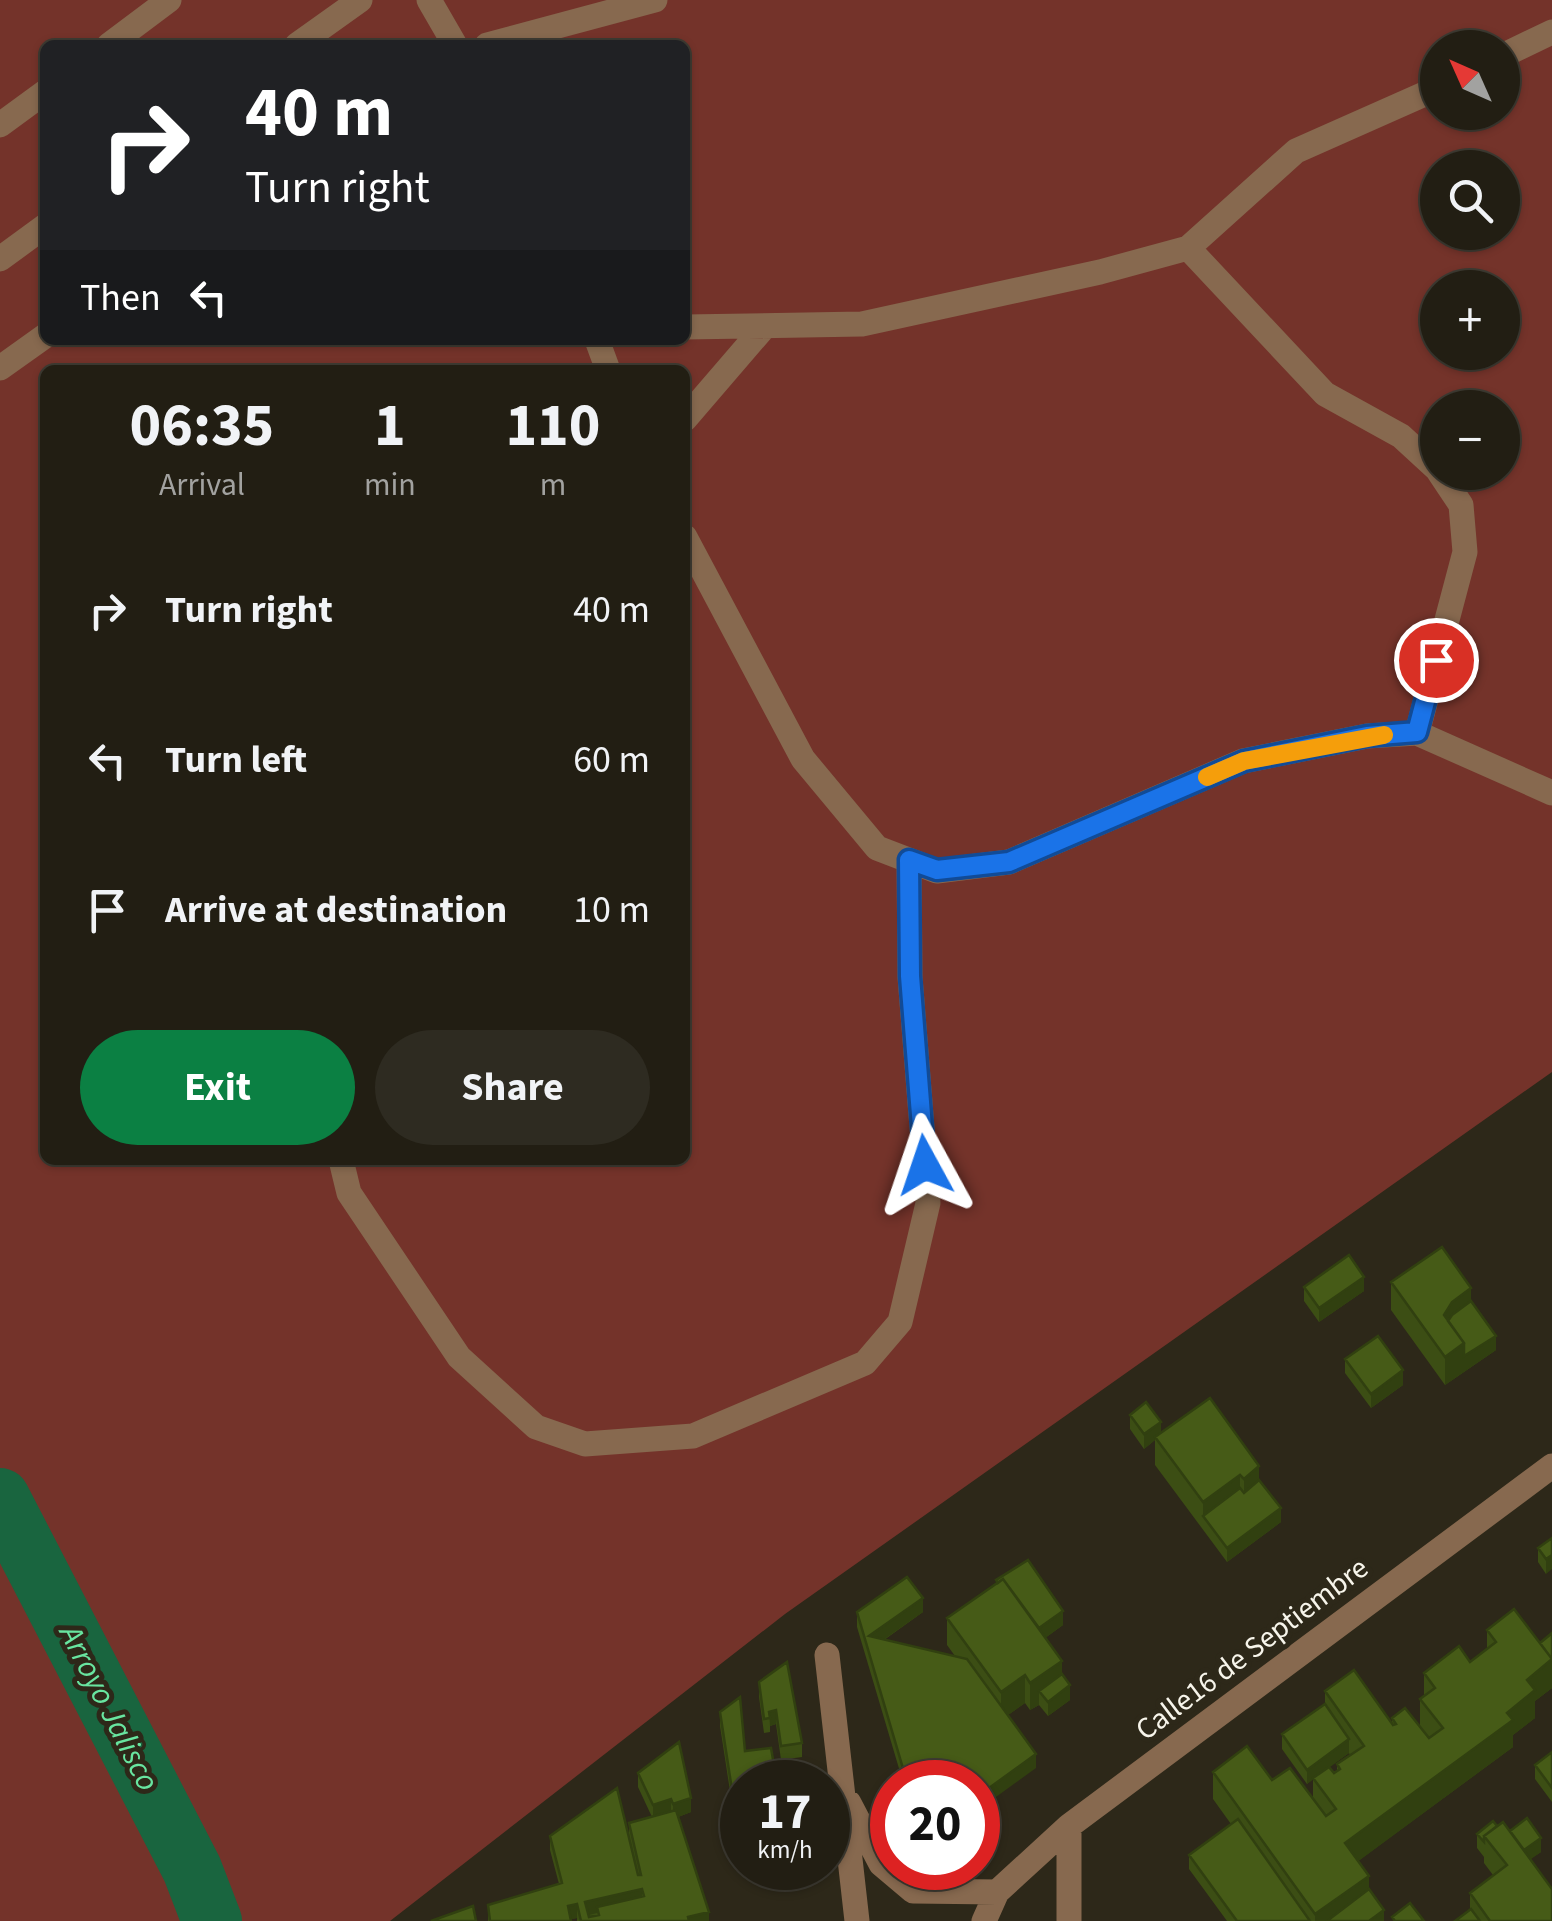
<!DOCTYPE html>
<html lang="en">
<head>
<meta charset="utf-8">
<style>
  :root { --surface:#221e13; --page:#2e2b21; --text:#f1f3f6; --muted:#a2a2a0; --line:#3f3c33; --accent:#0b8043 }
  body { margin:0; font-family:"Source Sans 3",sans-serif; background:var(--page); color:var(--text); height:100vh; display:flex; flex-direction:column; font-size:38px; white-space:nowrap }
  * { box-sizing:border-box; margin:0 }
  p { font-size:32px; color:var(--muted) }
  .icon { flex:none; width:55px; height:55px; fill:none; stroke:currentColor; stroke-width:2; stroke-linecap:round; stroke-linejoin:round }
  .map { position:relative; flex:1; overflow:hidden }
  .panel { position:absolute; left:40px; top:365px; width:650px; height:800px; display:flex; flex-direction:column; background:var(--surface); border-radius:15px; box-shadow:0 2px 8px #0004,0 0 0 2px var(--line) }
  .panel>* { flex:none }
  .top-card { position:absolute; left:40px; top:40px; width:650px; height:305px; border-radius:15px; box-shadow:0 2px 8px #0004,0 0 0 2px var(--line); background:#202124; color:#fff; overflow:hidden }
  .needle { width:65px; rotate:315deg }
  .tools { position:absolute; left:1420px; top:30px; display:grid; gap:20px }
  .tools a { display:grid; place-items:center; width:100px; height:100px; border-radius:50%; background:var(--surface); box-shadow:0 2px 8px #0004,0 0 0 2px var(--line); font-size:50px }
  .speed { position:absolute; left:720px; top:1760px; display:flex; gap:20px; font-size:50px; font-weight:700; text-align:center }
  .speed>* { display:grid; place-content:center; width:130px; height:130px; border-radius:50%; background:var(--surface); box-shadow:0 2px 8px #0004,0 0 0 2px var(--line); line-height:1 }
  .speed small { font-size:25px; font-weight:400 }
  .speed .limit { border:15px solid #d22; background:#fff; color:#111 }
  .pin { position:absolute; display:grid; place-items:center; width:85px; height:85px; color:#fff; margin:-42px; border:5px solid #fff; border-radius:50%; box-shadow:0 2px 10px #0007 }
  .me { position:absolute; width:110px; margin:-55px; rotate:355deg; stroke-linejoin:round; filter:drop-shadow(0 0 8px #0008) }
  .turn { display:flex; align-items:center; gap:35px; height:210px; padding:0 40px; font-size:45px }
  .turn .icon { width:130px; height:130px; stroke-width:2.5 }
  .turn b { display:block; font-size:70px; line-height:85px }
  .then { display:flex; align-items:center; height:95px; padding:0 40px; background:#0003; gap:20px; font-size:38px }
  .eta { display:flex; justify-content:space-evenly; align-items:center; height:170px; text-align:center }
  .eta b { font-size:60px; font-weight:700; line-height:70px }
  .cta { display:flex; gap:20px; margin-top:auto; padding:20px 40px }
  .cta a { flex:1; height:115px; border-radius:60px; background:var(--accent); color:#fff; font-size:40px; font-weight:700; line-height:115px; text-align:center }
  .cta a+a { background:var(--page); color:var(--text) }
  ul { padding:0; list-style:none }
  li { display:flex; align-items:center; gap:30px; height:150px; padding:0 40px }
  li div { flex:1 }
  li b { display:block; font-size:38px }
  li em { font-style:normal }
  .map>svg:first-child { display:block }
  .green { fill:#74332a; fill-rule:evenodd }
  .lines { fill:none; stroke-linecap:round; stroke-linejoin:round }
  .canal { stroke:#19653f; stroke-width:60 }
  .minor { stroke:#87694f; stroke-width:25 }
  .wall { fill:#3c4e14; fill-rule:evenodd }
  .shaded-wall { fill:#314010 }
  .building { fill:#465b17; stroke:#314010; stroke-width:2.5; fill-rule:evenodd }
  .route-casing { stroke:#114b97; stroke-width:25 }
  .route { stroke:#1a73e8; stroke-width:18 }
  .slow { stroke:#f59e0b; stroke-width:18 }
  .labels { text-anchor:middle; dominant-baseline:central; stroke-width:10; stroke-linejoin:round; paint-order:stroke }
  .street-label { font-size:30px; fill:#f7f5eb; stroke:#2d2819 }
  .water-label { font-size:32px; font-style:italic; fill:#68e5a0; stroke:#2d2819 }
</style>
</head>
<body>
<div class="map">
<svg width="1552" height="1921" viewBox="0 0 1552 1921">
  <rect width="100%" height="100%" fill="#2d2819"/>
  <path class="green" d="M0 0H1552V1072L785 1614 390 1921H0ZM45 45H685V340H45ZM1438 48H1502V112H1438ZM1438 168H1502V232H1438ZM1438 288H1502V352H1438ZM45 370H685V1160H45ZM1438 408H1502V472H1438Z"/>
  <g class="lines">
    <path class="canal" d="M0 1498 192 1869 212 1921"/>
    <path class="minor" d="M429 0 455 45
      M109 45 169 0
      M297 45 360 0
      M487 45 655 0
      M1502 56 1552 32
      M0 125 45 92
      M1188 248 1325 394 1401 436 1438 470
      M0 259 45 226
      M685 327 862 324 1100 272 1188 248 1296 151 1438 88
      M597 340 608 370
      M0 368 45 336
      M685 419 765 326
      M685 537 803 759 877 848 937 871 1009 862 1243 761 1367 736 1417 733 1552 793
      M1417 733 1465 552 1461 505 1439 472
      M341 1160 349 1193 459 1357 536 1427 585 1444 693 1436 865 1363 900 1322 928 1203 910 977 909 860
      M827 1655 857 1921
      M849 1803 881 1864 913 1891 997 1892
      M984 1921 997 1892 1069 1826 1552 1466
      M1069 1921V1826"/>
  </g>
  <path class="wall" d="M1391 1282 1471 1301 1496 1350 1445 1385 1391 1310Z
    M1304 1287 1364 1291 1319 1322 1304 1301Z
    M1345 1359 1403 1385 1371 1408 1345 1373Z
    M1130 1415 1161 1433 1259 1480 1281 1522 1227 1562 1155 1465V1440L1144 1449 1130 1429Z
    M1552 1538 1546 1574 1538 1562V1548Z
    M996 1580 1063 1625 1045 1638 1062 1674 1070 1700 1048 1716 1039 1705 1030 1710 1025 1703 1008 1715 1036 1768 978 1782H903L857 1627V1612H923L884 1640 955 1656 947 1645V1618L996 1584Z
    M1487 1630 1540 1643 1552 1633V1688L1535 1701V1718L1513 1735V1747L1358 1861 1369 1889 1384 1921H1227L1189 1869V1855L1231 1824 1213 1799V1772L1272 1780 1313 1799V1779L1307 1784 1282 1749V1734L1325 1704V1691L1392 1724V1718L1420 1726V1699L1424 1696V1673L1470 1662 1487 1649ZM1349 1753 1350 1755 1337 1764V1771L1334 1773 1329 1767Z
    M759 1682 802 1743V1757L781 1760 776 1724 770 1726V1732L764 1733 759 1697Z
    M720 1712 742 1782V1816L734 1817 720 1726Z
    M1552 1752V1802L1535 1779V1765Z
    M638 1773 691 1812 678 1817 709 1921H577V1918L571 1919V1921H488V1905L559 1884 550 1850V1836H629V1823L652 1817 638 1787Z
    M1497 1826 1510 1831 1541 1852 1530 1859 1552 1921H1455L1470 1910V1893L1493 1875 1484 1863V1857L1477 1848V1834Z
    M760 1868H770L769 1879 760 1878Z"/>
  <path class="shaded-wall" d="M1364 1277V1291L1319 1322V1308Z
    M1471 1288V1315L1452 1330 1444 1315 1452 1302Z
    M1496 1336V1350L1445 1385V1357L1464 1343Z
    M1403 1370V1385L1371 1408V1394Z
    M1161 1422V1436L1155 1437V1440L1144 1449V1434Z
    M1259 1466V1494L1244 1507V1479Z
    M1240 1475V1502L1203 1516V1502Z
    M1281 1508V1522L1227 1562V1548Z
    M1552 1555V1569L1546 1574V1559Z
    M923 1598V1612L869 1650V1636Z
    M1063 1611V1625L1033 1647V1633Z
    M1552 1660V1688L1535 1701V1718L1513 1735V1747L1345 1871V1843L1527 1680Z
    M1062 1661V1688L1039 1691V1705L1030 1710V1683Z
    M1025 1675V1703L1001 1720V1692Z
    M1070 1685V1700L1048 1716V1702Z
    M776 1710V1724L770 1726 769 1712Z
    M1349 1739V1753L1307 1784V1770Z
    M1036 1754V1768L978 1810V1796Z
    M691 1798V1812L673 1819V1804Z
    M671 1799V1813L653 1819V1805Z
    M1541 1838V1852L1524 1864V1850Z
    M1369 1876V1903L1326 1921H1315V1914Z
    M642 1889V1903L597 1907V1913L585 1916V1902Z
    M577 1904V1918L568 1920V1906Z
    M1384 1910V1921H1369Z
    M709 1912V1921H688V1917Z"/>
  <path class="building" d="M1442 1247 1471 1288 1452 1302 1444 1315 1464 1343 1445 1357 1391 1282Z
    M1349 1255 1364 1277 1319 1308 1304 1287Z
    M1471 1301 1496 1336 1464 1356V1343L1448 1321 1452 1315Z
    M1378 1336 1403 1370 1371 1394 1345 1359Z
    M1210 1398 1259 1466 1244 1479 1240 1475 1203 1502 1155 1437Z
    M1146 1402 1161 1422 1144 1434 1130 1415Z
    M1259 1480 1281 1508 1227 1548 1203 1516 1240 1488 1244 1493Z
    M1552 1538V1555L1546 1559 1538 1548Z
    M1028 1560 1063 1611 1039 1628 1003 1579 998 1583 996 1580Z
    M907 1577 923 1598 869 1636 967 1659 1036 1754 978 1796V1782H907L857 1612Z
    M1003 1579 1062 1661 1030 1683 1025 1675 1001 1692 947 1618Z
    M1514 1609 1552 1659 1527 1680 1535 1690 1507 1713 1513 1720 1345 1843 1369 1876 1315 1914 1213 1772 1247 1746 1272 1780 1290 1768 1326 1816 1336 1809 1313 1778 1329 1767 1334 1773 1340 1769 1337 1764 1364 1746 1325 1691 1354 1670 1393 1725 1396 1724 1392 1718 1405 1708 1429 1738 1443 1728 1420 1699 1435 1688 1424 1673 1459 1646 1470 1662 1496 1642 1487 1630Z
    M1552 1633V1659L1540 1643Z
    M787 1662 802 1743 781 1746 776 1710 769 1712 770 1718 764 1719 759 1682Z
    M1062 1674 1070 1685 1048 1702 1039 1691Z
    M740 1697 745 1751 771 1748 777 1782H742V1802L734 1803 720 1712Z
    M1325 1704 1349 1739 1307 1770 1282 1734Z
    M679 1742 691 1798 673 1804 671 1799 653 1805 638 1773Z
    M1552 1752V1788L1535 1765Z
    M617 1788 638 1875H641L629 1823 676 1810 709 1912 688 1917 689 1921H581L577 1904 568 1906 571 1921H490L488 1905 562 1883 550 1836ZM642 1889 644 1896 597 1907 599 1915 589 1917 585 1902Z
    M1527 1818 1541 1838 1524 1850 1510 1831Z
    M1238 1819 1310 1921H1237L1189 1855Z
    M1493 1821 1497 1826 1484 1836V1842L1477 1834Z
    M1503 1822 1552 1889V1921H1490L1470 1893 1507 1865 1484 1836Z
    M1369 1889 1384 1910 1369 1921H1327Z
    M1410 1903 1424 1921H1395L1392 1917Z
    M473 1906 476 1921H431Z
    M1471 1909 1480 1921H1455Z"/>
  <g class="lines">
    <g class="route-casing">
      <path id="route" d="M925 1165 910 976 909 860 937 870 1009 862 1244 761 1367 736 1417 732 1436 660"/>
    </g>
    <use href="#route" class="route"/>
    <path class="slow" d="M1207 777 1244 761 1384 735"/>
  </g>
  <g class="labels">
    <g class="street-label">
      <text transform="translate(1252 1649) rotate(-37)">Calle16 de Septiembre</text>
    </g>
    <g class="water-label">
      <text transform="translate(109 1708) rotate(63)">Arroyo Jalisco</text>
    </g>
  </g>
</svg>
<div class="tools">
<a><svg class="needle" viewBox="-14 -14 28 28"><path d="M0-13l5 13h-10z" fill="#e53935"/><path d="M0 13l5-13h-10z" fill="#a2a2a0"/></svg></a>
<a><svg class="icon" aria-label="search" viewBox="0 0 24 24"><circle cx="10" cy="10" r="6"/><path d="M15 15l6 6"/></svg></a>
<a>+</a>
<a>−</a>
</div>
<div class="speed"><div>17<small>km/h</small></div><div class="limit">20</div></div>
<div class="pin" style="left:1436px;top:660px;background:#d93025"><svg class="icon" aria-label="arrive" viewBox="0 0 24 24"><path d="M6 21V4h12l-3 4 3 4H6"/></svg></div>
<svg class="me" style="left:925px;top:1165px" viewBox="-20 -20 40 40"><path d="M0-17L14 15 0 8-14 15z" fill="#1a73e8" stroke="#fff" stroke-width="4"/></svg>
<div class="top-card">
<div class="turn"><svg class="icon" aria-label="right" viewBox="0 0 24 24"><path d="M7 20v-9h11M14 6l5 5-5 5"/></svg><div><b>40 m</b>Turn right</div></div>
<div class="then">Then<svg class="icon" aria-label="left" viewBox="0 0 24 24"><path d="M17 20v-9H6M10 6l-5 5 5 5"/></svg></div>
</div>
<section class="panel">
<div class="eta">
<div><b>06:35</b><p>Arrival</p></div>
<div><b>1</b><p>min</p></div>
<div><b>110</b><p>m</p></div>
</div>
<ul>
<li><svg class="icon" aria-label="right" viewBox="0 0 24 24"><path d="M7 20v-9h11M14 6l5 5-5 5"/></svg><div><b>Turn right</b></div><em>40 m</em></li>
<li><svg class="icon" aria-label="left" viewBox="0 0 24 24"><path d="M17 20v-9H6M10 6l-5 5 5 5"/></svg><div><b>Turn left</b></div><em>60 m</em></li>
<li><svg class="icon" aria-label="arrive" viewBox="0 0 24 24"><path d="M6 21V4h12l-3 4 3 4H6"/></svg><div><b>Arrive at destination</b></div><em>10 m</em></li>
</ul>
<div class="cta"><a>Exit</a><a>Share</a></div>
</section>
</div>
</body>
</html>
